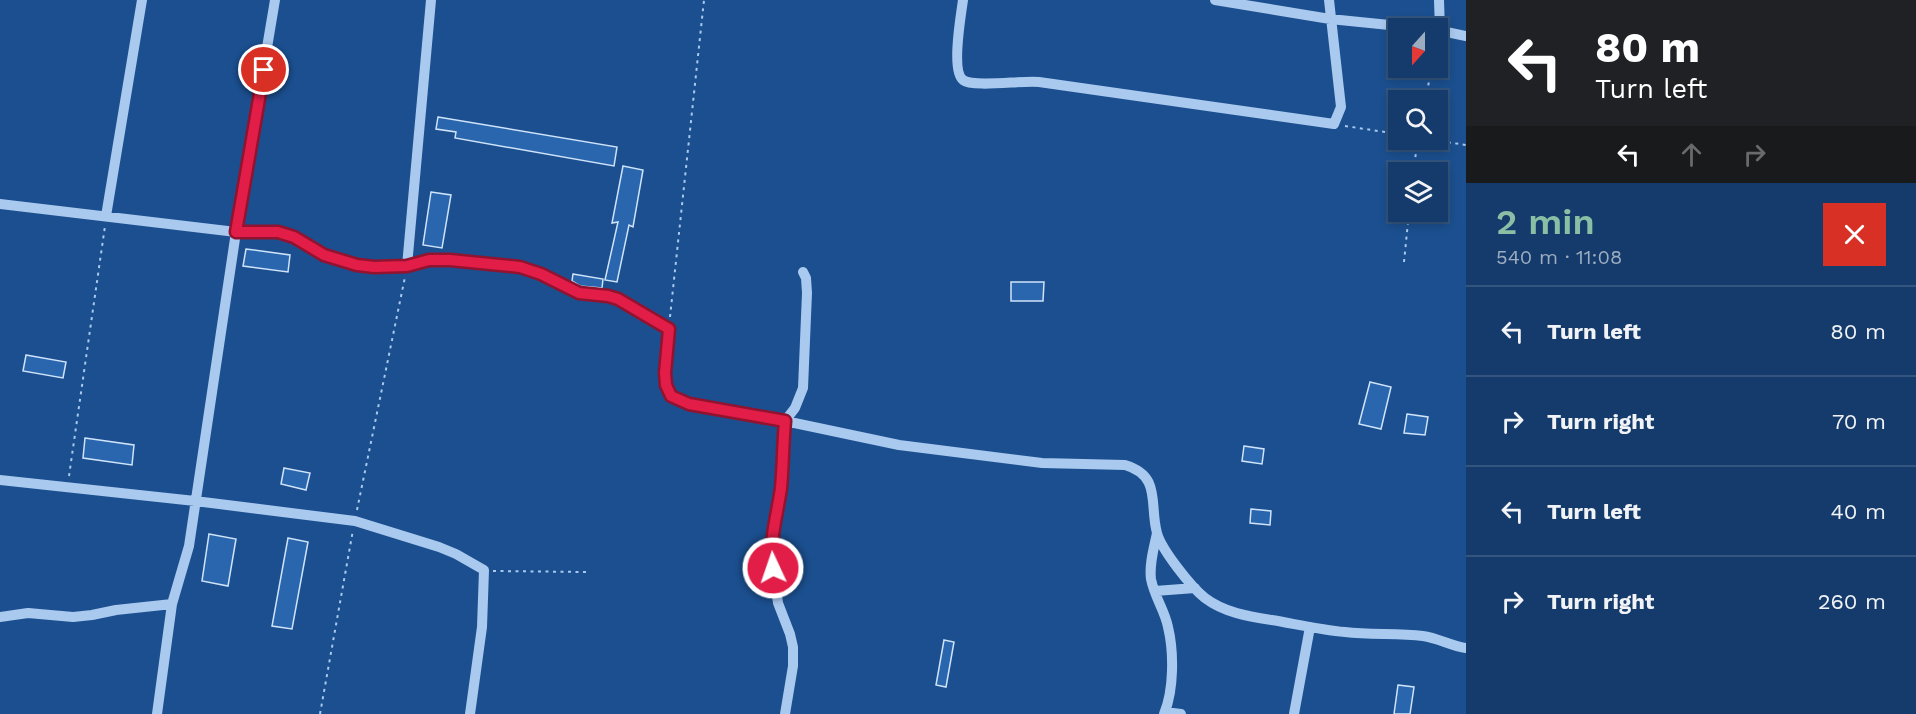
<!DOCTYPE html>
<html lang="en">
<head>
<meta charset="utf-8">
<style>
  :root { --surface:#143b6b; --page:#1d4271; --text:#f1f3f6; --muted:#9dadc1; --line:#33557e; --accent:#8abfa5 }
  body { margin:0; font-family:"Work Sans",sans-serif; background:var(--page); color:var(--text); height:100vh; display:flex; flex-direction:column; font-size:22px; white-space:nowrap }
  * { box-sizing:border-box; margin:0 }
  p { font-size:20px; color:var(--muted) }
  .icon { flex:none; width:33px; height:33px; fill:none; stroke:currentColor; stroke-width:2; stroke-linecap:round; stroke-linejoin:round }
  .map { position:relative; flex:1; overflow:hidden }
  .side { display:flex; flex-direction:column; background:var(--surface); width:450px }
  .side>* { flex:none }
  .guide { background:#202124; color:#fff; overflow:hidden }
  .needle { width:39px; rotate:201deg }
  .controls { position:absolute; left:1388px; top:18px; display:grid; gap:12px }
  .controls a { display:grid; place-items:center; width:60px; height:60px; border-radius:0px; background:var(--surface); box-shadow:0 3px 9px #0003,0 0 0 2px var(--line); font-size:30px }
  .pin { position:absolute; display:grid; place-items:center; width:51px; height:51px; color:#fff; margin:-26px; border:3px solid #fff; border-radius:50%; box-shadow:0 2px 6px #0007 }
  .me { position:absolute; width:66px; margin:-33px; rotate:357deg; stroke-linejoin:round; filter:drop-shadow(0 0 4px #0008) }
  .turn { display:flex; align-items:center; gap:21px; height:126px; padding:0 30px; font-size:27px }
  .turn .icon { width:78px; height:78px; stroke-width:2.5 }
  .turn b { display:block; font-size:42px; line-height:51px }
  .lanes { display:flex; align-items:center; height:57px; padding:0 30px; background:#0003; justify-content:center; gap:30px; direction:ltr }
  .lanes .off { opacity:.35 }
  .round { display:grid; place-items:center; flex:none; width:63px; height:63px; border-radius:0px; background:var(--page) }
  .head { display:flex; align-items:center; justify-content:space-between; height:102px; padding:0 30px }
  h1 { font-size:36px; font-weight:600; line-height:45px; color:var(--accent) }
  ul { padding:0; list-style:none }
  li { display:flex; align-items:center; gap:18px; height:90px; padding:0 30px; border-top:2px solid var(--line) }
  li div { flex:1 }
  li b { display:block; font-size:22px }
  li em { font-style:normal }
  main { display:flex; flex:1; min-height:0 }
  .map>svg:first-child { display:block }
  .building { fill:#2a66ad; stroke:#cfe3fa; stroke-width:1.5 }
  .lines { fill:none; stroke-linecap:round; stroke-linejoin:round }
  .path { stroke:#a9c9ee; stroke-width:2; stroke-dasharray:3 4.5; stroke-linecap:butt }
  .minor { stroke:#a9c9ee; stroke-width:10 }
  .route-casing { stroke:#92132f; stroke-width:15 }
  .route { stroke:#e11d48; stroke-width:10 }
</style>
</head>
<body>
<main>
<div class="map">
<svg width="1466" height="714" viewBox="0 0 1466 714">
  <rect width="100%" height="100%" fill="#1b4f8f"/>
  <path class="building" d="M438 117 617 147 614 166 455 138 456 132 436 129Z
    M623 166 643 170 633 227 629 225 617 282 605 280 618 222 612 223Z
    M431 192 451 195 442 248 423 245Z
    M246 249 290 255 288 272 243 266Z
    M573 274 603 279 602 288 580 286 572 281Z
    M1011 282H1044L1043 301H1011Z
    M26 355 66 362 63 378 23 371Z
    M1370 382 1391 387 1381 429 1359 424Z
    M1407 414 1428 417 1425 435 1404 433Z
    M85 438 134 445 132 465 83 458Z
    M1244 446 1264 449 1262 464 1242 461Z
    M284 468 310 473 306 490 281 484Z
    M1251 509 1271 511 1270 525 1250 523Z
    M209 534 236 539 228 586 202 581Z
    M288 538 308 542 292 629 272 626Z
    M944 640 954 642 946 687 936 685Z
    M1398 685 1414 687 1410 714H1394Z"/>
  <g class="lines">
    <path class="path" d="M1425 100 1432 68
      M1345 126 1398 134
      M1433 140 1466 145
      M1414 172 1417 140
      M1404 262 1409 212
      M670 317 704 0
      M69 476 105 226
      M357 510 405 277
      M493 571 586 572
      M320 714 353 530"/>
    <path class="minor" d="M963 0C961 15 951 71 963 80 973 88 1023 80 1039 82 1137 96 1236 110 1334 124L1341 107 1329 0
      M1215 0 1330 19 1419 28
      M1439 0 1440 30
      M1437 30 1466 36
      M0 204 236 232H278L294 237 324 255 357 265 374 267 407 266 429 260H449L520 267 541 274 578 293 608 296 618 299 669 329C668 345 660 384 671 396 676 400 683 402 689 404L785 421 899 445 1042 463 1125 465C1162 476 1149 504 1157 533 1161 549 1191 587 1205 598 1226 614 1253 617 1278 621 1300 625 1323 630 1345 632 1371 635 1397 633 1423 636 1438 638 1451 646 1466 648
      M106 216 142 0
      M407 266 431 0
      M0 480 195 501 355 521 439 547 456 554 484 570 482 627 470 714
      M1157 533C1154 548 1149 564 1151 579 1154 596 1165 611 1168 627 1174 652 1174 690 1164 714
      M1155 591 1195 588
      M0 617 28 613 73 617 92 615 116 610 172 604
      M1165 712 1181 714
      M157 714 172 604 189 546 236 232 275 0
      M785 714 793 666V647L790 634 778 603 771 551 772 533 780 489 785 421 795 408 803 388 807 293 806 278 803 272
      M1294 714 1310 627"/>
  </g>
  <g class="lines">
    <g class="route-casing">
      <path id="route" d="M264 70 236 232H278L294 237 324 255 357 265 374 267 407 266 429 260H450L520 267 541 274 579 293 608 296 618 299 669 329 665 373 666 385 671 396 689 404 785 421C783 443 783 466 781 488 777 517 769 538 773 568"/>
    </g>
    <use href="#route" class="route"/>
  </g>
</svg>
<div class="controls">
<a><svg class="needle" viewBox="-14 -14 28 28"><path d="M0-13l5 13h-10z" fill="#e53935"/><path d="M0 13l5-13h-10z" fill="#9dadc1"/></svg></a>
<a><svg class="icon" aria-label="search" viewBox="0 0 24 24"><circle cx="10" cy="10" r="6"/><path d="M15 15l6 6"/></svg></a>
<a><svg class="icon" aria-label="layers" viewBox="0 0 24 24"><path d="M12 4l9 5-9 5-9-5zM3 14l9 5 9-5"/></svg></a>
</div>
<div class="pin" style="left:264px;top:70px;background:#d93025"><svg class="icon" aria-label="arrive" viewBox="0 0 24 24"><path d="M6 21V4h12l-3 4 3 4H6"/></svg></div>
<svg class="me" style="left:773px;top:568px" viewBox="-20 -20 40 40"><circle r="17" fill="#e11d48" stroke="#fff" stroke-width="3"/><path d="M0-11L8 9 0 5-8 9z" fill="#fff"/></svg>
</div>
<section class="side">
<div class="guide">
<div class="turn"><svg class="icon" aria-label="left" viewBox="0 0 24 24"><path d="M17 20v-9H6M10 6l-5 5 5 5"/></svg><div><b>80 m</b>Turn left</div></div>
<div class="lanes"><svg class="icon" aria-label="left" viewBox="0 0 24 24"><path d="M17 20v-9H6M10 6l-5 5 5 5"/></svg><svg class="icon off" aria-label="ahead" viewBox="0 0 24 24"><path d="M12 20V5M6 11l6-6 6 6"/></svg><svg class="icon off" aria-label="right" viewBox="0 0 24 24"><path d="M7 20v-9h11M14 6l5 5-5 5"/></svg></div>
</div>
<div class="head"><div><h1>2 min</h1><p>540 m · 11:08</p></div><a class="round" style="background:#d93025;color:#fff"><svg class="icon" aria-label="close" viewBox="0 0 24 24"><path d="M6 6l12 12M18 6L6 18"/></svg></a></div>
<ul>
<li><svg class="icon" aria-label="left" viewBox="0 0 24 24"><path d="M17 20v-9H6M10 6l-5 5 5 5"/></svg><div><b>Turn left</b></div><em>80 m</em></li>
<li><svg class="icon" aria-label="right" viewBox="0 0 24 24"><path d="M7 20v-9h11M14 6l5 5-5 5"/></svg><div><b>Turn right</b></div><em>70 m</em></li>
<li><svg class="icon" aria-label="left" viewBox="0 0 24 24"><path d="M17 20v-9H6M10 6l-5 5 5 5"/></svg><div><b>Turn left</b></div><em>40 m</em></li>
<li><svg class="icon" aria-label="right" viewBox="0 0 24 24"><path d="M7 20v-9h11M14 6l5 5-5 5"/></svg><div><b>Turn right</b></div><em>260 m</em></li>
</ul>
</section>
</main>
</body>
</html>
